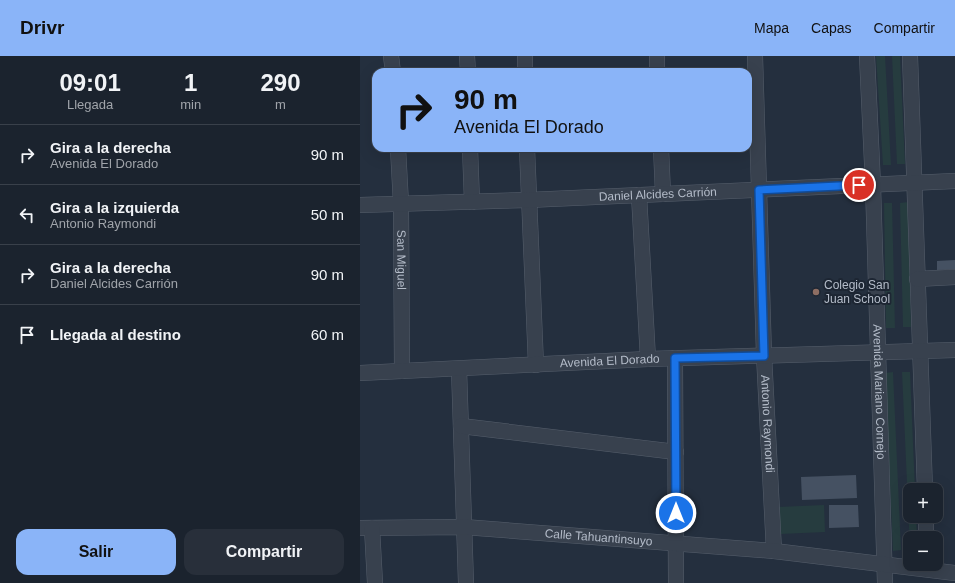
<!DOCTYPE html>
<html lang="es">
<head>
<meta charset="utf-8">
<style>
  :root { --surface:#1b232e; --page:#282f3a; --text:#f1f3f6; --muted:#a0a4aa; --line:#39404a; --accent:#8ab4f8 }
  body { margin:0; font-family:Arial,sans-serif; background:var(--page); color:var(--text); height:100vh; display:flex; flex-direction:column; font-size:15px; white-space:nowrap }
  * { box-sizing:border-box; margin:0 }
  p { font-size:13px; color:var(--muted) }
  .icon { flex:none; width:22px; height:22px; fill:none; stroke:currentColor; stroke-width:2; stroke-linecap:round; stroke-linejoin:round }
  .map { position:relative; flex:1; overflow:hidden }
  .sheet { display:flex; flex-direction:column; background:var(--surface); width:360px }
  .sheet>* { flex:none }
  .top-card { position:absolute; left:12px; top:12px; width:380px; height:84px; border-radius:12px; box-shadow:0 4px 16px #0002,0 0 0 1px var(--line); background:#8ab4f8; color:#111; overflow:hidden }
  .tools { position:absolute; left:543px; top:427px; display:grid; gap:8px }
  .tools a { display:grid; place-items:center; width:40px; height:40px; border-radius:8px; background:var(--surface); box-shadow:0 4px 16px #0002,0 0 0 1px var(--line); font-size:20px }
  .pin { position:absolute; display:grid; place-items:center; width:34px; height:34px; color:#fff; margin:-17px; border:2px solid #fff; border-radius:50%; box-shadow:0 1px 4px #0007 }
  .me { position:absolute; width:44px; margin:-22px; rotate:0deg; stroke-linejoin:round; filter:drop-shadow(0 0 3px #0008) }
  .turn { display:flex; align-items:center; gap:14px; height:84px; padding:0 16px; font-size:18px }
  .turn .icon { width:52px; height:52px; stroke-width:2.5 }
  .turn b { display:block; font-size:28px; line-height:34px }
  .eta { display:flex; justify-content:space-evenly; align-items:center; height:68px; text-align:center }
  .eta b { font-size:24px; font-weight:700; line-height:28px }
  .primary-button { display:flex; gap:8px; margin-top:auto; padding:8px 16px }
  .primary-button a { flex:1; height:46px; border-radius:12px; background:var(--accent); color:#111; font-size:16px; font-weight:700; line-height:46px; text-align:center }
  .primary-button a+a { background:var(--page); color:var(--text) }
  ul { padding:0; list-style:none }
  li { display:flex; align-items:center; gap:12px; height:60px; padding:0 16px; border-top:1px solid var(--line) }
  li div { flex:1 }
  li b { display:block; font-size:15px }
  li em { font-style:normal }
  header { display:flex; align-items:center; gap:24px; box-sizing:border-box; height:56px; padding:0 20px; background:var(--accent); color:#111 }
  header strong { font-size:19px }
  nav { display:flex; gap:22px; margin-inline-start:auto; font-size:14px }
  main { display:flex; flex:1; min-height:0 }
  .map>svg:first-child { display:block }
  .green { fill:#263c3f }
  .building { fill:#455162 }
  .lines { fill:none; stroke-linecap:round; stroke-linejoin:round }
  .minor-casing { stroke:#565f6c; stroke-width:16 }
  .minor { stroke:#38414e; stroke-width:15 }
  .route-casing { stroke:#114b97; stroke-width:10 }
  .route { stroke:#1a73e8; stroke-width:7 }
  .education-dot { fill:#8d6e63; stroke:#1d2633; stroke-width:1.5 }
  .labels { text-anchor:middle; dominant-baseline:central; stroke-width:4; stroke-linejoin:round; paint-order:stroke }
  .street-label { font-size:12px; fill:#b4bcc9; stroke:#1d2633 }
  .poi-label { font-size:12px; fill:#b4bcc9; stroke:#1d2633; text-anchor:start }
</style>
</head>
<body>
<header>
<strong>Drivr</strong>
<nav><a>Mapa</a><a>Capas</a><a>Compartir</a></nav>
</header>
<main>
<section class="sheet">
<div class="eta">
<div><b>09:01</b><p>Llegada</p></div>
<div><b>1</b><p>min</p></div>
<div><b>290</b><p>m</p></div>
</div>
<ul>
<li><svg class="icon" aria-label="right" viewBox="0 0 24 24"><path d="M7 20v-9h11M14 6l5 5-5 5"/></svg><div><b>Gira a la derecha</b><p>Avenida El Dorado</p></div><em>90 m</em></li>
<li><svg class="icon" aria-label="left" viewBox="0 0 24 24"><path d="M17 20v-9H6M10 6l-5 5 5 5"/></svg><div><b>Gira a la izquierda</b><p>Antonio Raymondi</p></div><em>50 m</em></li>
<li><svg class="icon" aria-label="right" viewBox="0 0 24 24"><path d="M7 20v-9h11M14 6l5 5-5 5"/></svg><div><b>Gira a la derecha</b><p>Daniel Alcides Carrión</p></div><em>90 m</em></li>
<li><svg class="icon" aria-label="arrive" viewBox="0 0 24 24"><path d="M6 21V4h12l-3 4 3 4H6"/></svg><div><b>Llegada al destino</b></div><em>60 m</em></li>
</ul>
<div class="primary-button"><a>Salir</a><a>Compartir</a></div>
</section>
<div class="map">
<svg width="595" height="527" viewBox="0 0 595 527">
  <rect width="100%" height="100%" fill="#242f3e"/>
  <path class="green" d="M516 0H525L531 109H523Z
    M532 0H540L545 108H537Z
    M548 146 551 271H543L540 147Z
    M524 147H532L535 272H526Z
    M533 316 541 494 533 495 525 317Z
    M542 316H550L555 434H550V460H556L557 482H550V493Z
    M464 449 465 476 420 478 418 451Z"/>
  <path class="building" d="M595 204V213L577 214V205Z
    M496 419 497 442 442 444 441 421Z
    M469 449H498L499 471 469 472Z"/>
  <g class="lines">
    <g class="minor-casing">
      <g id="minor">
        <path d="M31 0 33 16"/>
        <path d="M107 0 108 16"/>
        <path d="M165 0V16"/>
        <path d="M297 0V16"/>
        <path id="s1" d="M395 0 404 299 414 495"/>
        <path id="s2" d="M507 0 513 129 525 527"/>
        <path d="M550 0 565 434"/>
        <path id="s3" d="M38 92 41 148 42 315"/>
        <path d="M110 92 112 146"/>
        <path d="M167 92 176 309"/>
        <path d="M301 92 303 138"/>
        <path d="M279 139 288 303"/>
        <path id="s4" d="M0 149 168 144 595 125"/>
        <path d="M557 223 595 221"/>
        <path d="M315 302 316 527"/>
        <path d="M99 313 106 527"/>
        <path id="s5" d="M0 317 288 303 595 294"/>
        <path d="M101 370 316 396"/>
        <path d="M566 460V482"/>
        <path id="s6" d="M0 472 104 471 414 495 595 517"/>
        <path d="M12 472 15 527"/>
      </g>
    </g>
    <use href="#minor" class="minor"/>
  </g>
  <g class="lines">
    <g class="route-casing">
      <path id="route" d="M316 457 315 302 404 300 399 134 499 129"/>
    </g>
    <use href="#route" class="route"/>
  </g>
  <circle class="education-dot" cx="456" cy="236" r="4"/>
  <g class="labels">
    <g class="street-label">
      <text stroke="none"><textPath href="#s4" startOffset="298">Daniel Alcides Carrión</textPath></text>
      <text stroke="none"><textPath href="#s3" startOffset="112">San Miguel</textPath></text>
      <text stroke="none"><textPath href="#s5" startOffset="250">Avenida El Dorado</textPath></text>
      <text stroke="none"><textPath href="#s2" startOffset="336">Avenida Mariano Cornejo</textPath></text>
      <text stroke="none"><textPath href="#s1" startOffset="368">Antonio Raymondi</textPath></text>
      <text stroke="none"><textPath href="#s6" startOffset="239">Calle Tahuantinsuyo</textPath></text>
    </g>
    <g class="poi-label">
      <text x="464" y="229">Colegio San<tspan x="464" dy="14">Juan School</tspan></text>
    </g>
  </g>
</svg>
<div class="tools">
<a>+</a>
<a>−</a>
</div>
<div class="pin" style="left:499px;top:129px;background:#d93025"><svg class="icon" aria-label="arrive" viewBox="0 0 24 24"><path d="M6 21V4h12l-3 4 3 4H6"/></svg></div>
<svg class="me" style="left:316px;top:457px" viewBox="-20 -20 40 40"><circle r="17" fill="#1a73e8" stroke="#fff" stroke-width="3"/><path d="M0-11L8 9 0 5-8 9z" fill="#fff"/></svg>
<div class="top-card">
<div class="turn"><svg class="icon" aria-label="right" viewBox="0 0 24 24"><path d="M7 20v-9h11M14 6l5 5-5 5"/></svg><div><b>90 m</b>Avenida El Dorado</div></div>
</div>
</div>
</main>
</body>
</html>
